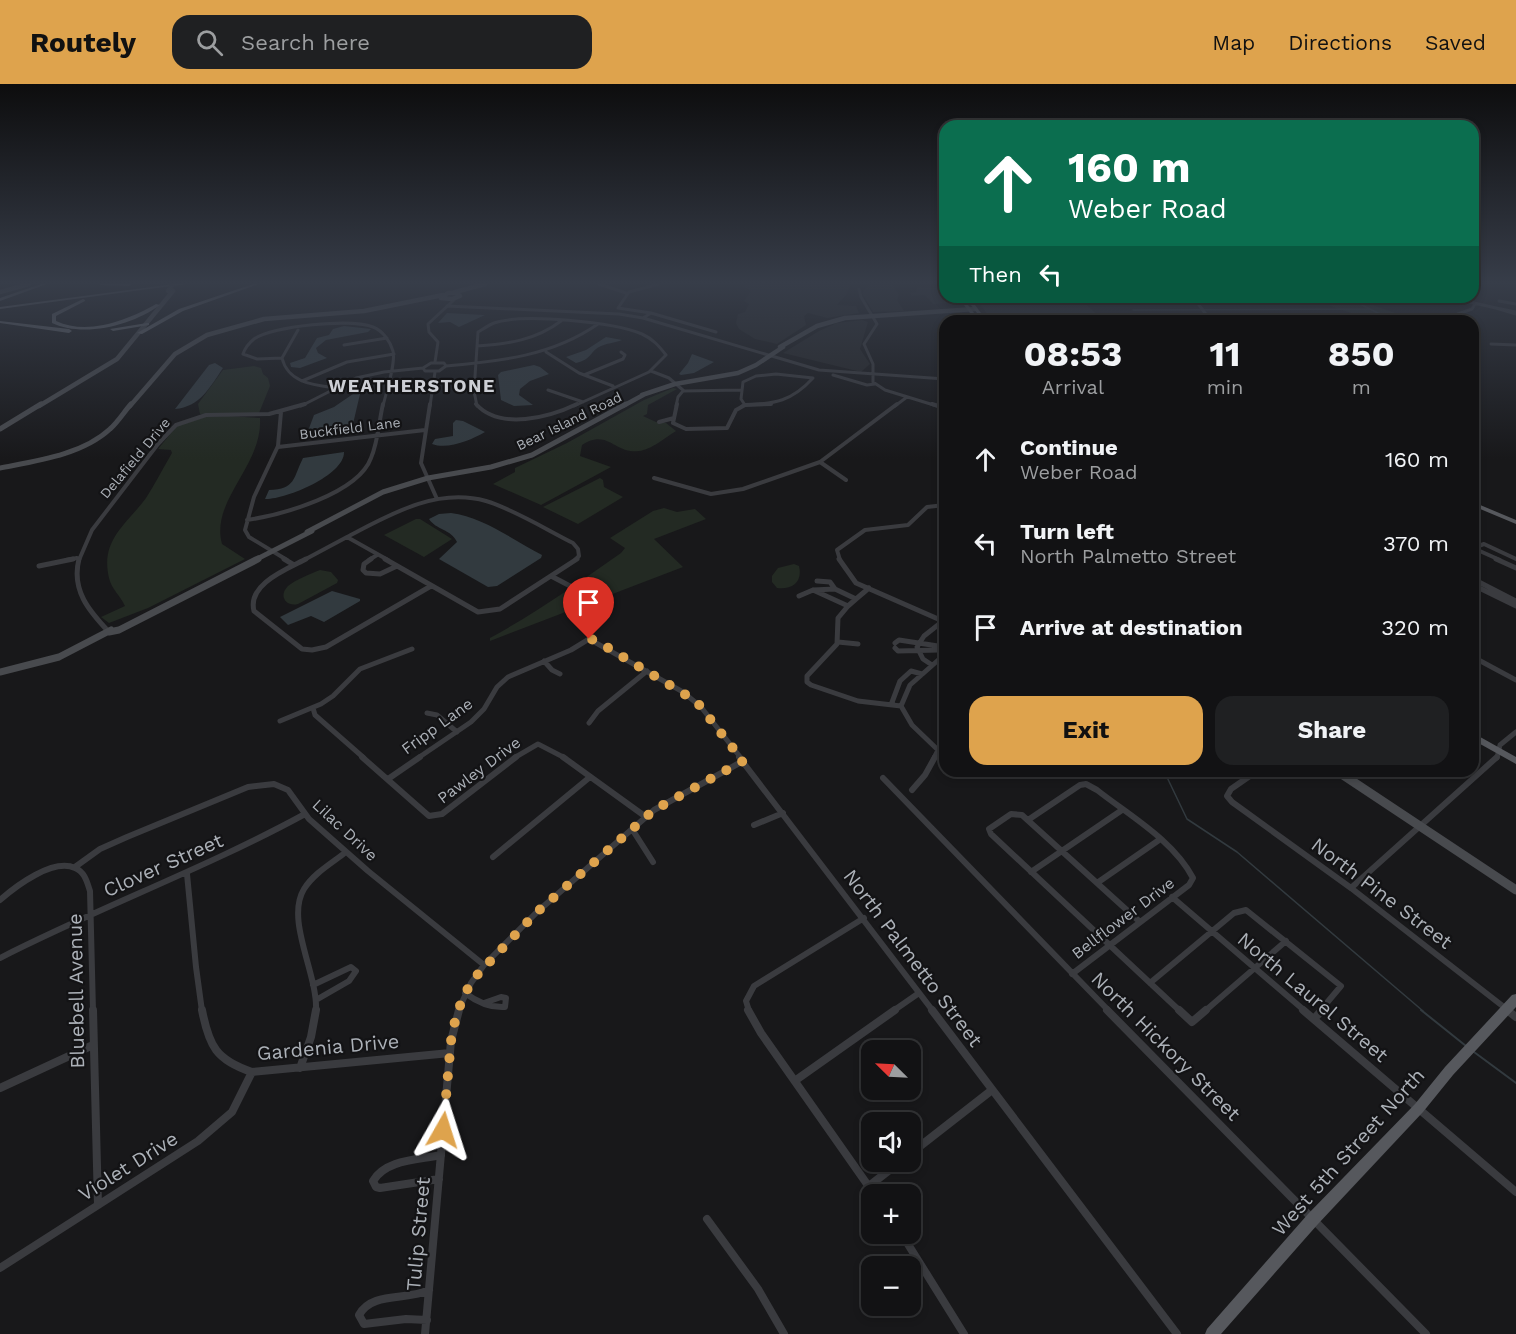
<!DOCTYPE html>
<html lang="en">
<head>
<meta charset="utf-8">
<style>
  :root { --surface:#121214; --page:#1f2022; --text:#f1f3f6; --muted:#9c9ea0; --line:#313234; --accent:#dea34d }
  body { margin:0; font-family:"Work Sans",sans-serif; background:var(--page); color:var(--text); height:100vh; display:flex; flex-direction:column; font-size:22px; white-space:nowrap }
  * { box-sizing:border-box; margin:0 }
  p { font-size:20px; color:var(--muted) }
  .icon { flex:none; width:33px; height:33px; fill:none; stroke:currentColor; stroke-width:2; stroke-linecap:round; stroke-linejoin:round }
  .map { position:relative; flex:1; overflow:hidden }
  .side { position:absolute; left:939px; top:231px; width:540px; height:462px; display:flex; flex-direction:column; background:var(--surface); border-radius:18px; box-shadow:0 3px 9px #0003,0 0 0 2px var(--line) }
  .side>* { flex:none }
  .guide { position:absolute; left:939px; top:36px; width:540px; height:183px; border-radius:18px; box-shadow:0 3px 9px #0003,0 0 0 2px var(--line); background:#0b6e4f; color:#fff; overflow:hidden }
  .needle { width:39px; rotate:294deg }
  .tools { position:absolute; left:861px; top:956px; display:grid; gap:12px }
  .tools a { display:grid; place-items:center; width:60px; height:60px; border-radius:12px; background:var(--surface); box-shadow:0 3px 9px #0003,0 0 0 2px var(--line); font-size:30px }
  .pin { position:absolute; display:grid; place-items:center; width:51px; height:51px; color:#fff; margin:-62px -26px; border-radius:50% 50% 50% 0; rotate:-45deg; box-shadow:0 0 6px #0007 }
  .pin .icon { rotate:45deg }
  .me { position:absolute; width:66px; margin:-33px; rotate:6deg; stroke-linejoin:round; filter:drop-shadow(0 0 4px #0008) }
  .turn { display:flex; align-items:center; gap:21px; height:126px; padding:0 30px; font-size:27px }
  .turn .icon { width:78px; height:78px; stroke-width:2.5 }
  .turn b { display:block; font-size:42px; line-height:51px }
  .then { display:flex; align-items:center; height:57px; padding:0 30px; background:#0003; gap:12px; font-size:22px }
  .eta { display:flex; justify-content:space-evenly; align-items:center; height:102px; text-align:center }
  .eta b { font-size:36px; font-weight:700; line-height:42px }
  .button { display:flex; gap:12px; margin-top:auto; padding:12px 30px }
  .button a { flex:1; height:69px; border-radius:18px; background:var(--accent); color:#111; font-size:24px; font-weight:700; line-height:69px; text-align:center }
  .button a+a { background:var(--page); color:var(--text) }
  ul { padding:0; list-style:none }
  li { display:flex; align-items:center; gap:18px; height:84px; padding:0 30px }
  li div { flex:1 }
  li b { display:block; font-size:22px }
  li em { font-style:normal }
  header { display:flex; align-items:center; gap:36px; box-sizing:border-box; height:84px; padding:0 30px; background:var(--accent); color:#111 }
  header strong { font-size:28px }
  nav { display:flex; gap:33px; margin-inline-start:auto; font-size:21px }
  .search { width:420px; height:54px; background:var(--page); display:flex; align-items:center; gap:15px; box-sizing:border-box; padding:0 21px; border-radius:18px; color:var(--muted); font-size:22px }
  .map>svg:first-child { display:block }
  .built { fill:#242527 }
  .green { fill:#232a23 }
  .water { fill:#323a3f }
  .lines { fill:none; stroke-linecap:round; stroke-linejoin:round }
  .stream-far1 { stroke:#323a3f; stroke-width:1.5 }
  .stream { stroke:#323a3f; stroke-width:2 }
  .street-far4 { stroke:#3a3b3f; stroke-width:3 }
  .street-far3 { stroke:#3a3b3f; stroke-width:4 }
  .street-far2 { stroke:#3a3b3f; stroke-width:5 }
  .street-far1 { stroke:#3a3b3f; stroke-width:6 }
  .street { stroke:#3a3b3f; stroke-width:8 }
  .secondary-far3 { stroke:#484a4e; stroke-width:4.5 }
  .secondary-far2 { stroke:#484a4e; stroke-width:5 }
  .secondary-far1 { stroke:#484a4e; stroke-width:7 }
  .secondary { stroke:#484a4e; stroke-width:9 }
  .primary { fill:#56585d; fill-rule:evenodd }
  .highway { fill:#66696f; fill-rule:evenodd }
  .secondary-bridge { stroke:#484a4e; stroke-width:4.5 }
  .route { stroke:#dea34d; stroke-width:10; stroke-dasharray:0 18 }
  .labels { text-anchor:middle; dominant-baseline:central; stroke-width:4.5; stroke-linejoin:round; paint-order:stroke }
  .far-street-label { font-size:14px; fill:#acb1b8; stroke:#131315 }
  .street-label { font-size:16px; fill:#acb1b8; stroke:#131315 }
  .far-district-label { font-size:18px; font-weight:bold; letter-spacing:1.5px; fill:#cdcfd5; stroke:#131315 }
  .near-street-label { font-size:20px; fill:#acb1b8; stroke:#131315 }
</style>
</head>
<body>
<header>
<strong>Routely</strong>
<div class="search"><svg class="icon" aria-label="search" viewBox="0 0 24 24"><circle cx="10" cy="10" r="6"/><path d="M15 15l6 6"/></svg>Search here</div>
<nav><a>Map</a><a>Directions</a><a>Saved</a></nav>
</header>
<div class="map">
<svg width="1516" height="1250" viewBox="0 0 1516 1250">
  <rect width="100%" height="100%" fill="#18181a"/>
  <path class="built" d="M746 200H851L846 211 837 221 856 222 859 229 827 234 808 229 804 232 806 241 777 260 755 255 739 245 736 239 738 230 745 228 749 220 744 217 751 207 745 203Z
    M869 200H892L899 211 897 216 904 227 873 228 862 209Z
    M917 203 945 204V213H952V219L933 220 925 211 912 212 910 209 916 208Z
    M974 213H1078L1104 237H993Z
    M862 236 868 238 860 265 870 280 861 288 783 269 819 247 837 239Z"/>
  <path class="green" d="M1310 213H1363L1370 220 1417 237H1380L1338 225Z
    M254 282 261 284 263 290 268 294 270 302 259 329 200 330 198 320 223 286Z
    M673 304 677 305 648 321 647 330 643 332 656 338 666 339 676 347C666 353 651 366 639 367 614 370 608 344 582 361L580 372 611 383 541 421 493 400 515 388V384L567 359 644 316Z
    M228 332 260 334C263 382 210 416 222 460L245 475 148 524 109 539 101 533 125 522C120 511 112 506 109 494 100 456 126 441 146 414 155 400 163 384 172 369L171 366 158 365 177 342 205 333Z
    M600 394 603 396 604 403 623 413 578 440 543 423Z
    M664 424 677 428 695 425 706 435 654 455 683 483 490 557V554C536 529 578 499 621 469L625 464 610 454 653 427Z
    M416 435H420L452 455 424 473 384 451Z
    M794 480 799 482C803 498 792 506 777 504L772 498V492L778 484Z
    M320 486 331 488 338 496 337 499 298 520C286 523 278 512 288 502 297 495 310 490 320 486Z"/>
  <path class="water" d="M447 229 484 231H485L459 243 450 238 438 239Z
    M344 242 371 245 368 248 326 256 316 264 318 269 327 274 300 284 291 283 290 279 305 274 317 254 329 251 333 245Z
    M606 253 622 256C615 259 606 259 599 263 589 269 592 275 576 279L566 273 586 266Z
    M692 270 714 278 694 289 681 291 679 290 688 279Z
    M215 279 223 284C210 303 200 323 175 325L209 281Z
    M534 281 540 283 549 290 530 297 520 305 519 311 533 321 514 322 501 316 498 291 501 288Z
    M353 310H360L353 340 308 347 314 331 334 323Z
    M456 336 463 337 485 348C471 356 448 366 432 360L435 355 453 352V339Z
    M344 368C345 391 285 416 265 415L269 406C296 405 293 394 303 374Z
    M451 429C483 433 513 456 542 471L541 474 497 502 488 503 439 475 457 458C451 445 436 446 429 435L439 430Z
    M332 507 360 515V517L324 538 311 532 288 541 280 533Z"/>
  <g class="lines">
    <path class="stream-far1" d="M1346 213 1394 237
      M1133 226 1370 225
      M1164 687 1187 735 1237 768 1423 927"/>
    <path class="stream" d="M1421 926 1466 962
      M1474 968 1516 999"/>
    <path class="street-far4" d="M599 200 626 209
      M859 205 861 213 877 240 864 260 873 280V298L885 306 937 322
      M1193 213 1211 237
      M1448 213 1496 224
      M1499 217 1516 220
      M447 222 619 230 643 234 819 286 945 295
      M1516 228 1496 224 1516 230
      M651 229 716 248
      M1457 233 1458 230 1472 225 1475 220
      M643 234 651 229 618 224 629 208 659 200
      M298 246 282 274C288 299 314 301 336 304
      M1491 260 1516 261
      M344 261 387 254
      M477 262C508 260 536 256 561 237
      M546 268 579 289 613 302
      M282 274 257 275 243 270C245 264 249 259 254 255 273 242 351 234 373 243 383 247 390 257 393 267 396 279 386 309 383 322
      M435 278 438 258 429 248 428 240 455 215
      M431 279H444L446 282 439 287H425L423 284Z
      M446 282C501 277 552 272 598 240
      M651 287 669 294 684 307
      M776 290 813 294C792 317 775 320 745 321L741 315 743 298 756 292Z
      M584 291 623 275 625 271 621 268
      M833 291 867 301 875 300
      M302 297 347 278 394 270
      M548 306 583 318
      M301 322 356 294 384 288 423 284
      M430 322 435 288
      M477 322 474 307 478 248C483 245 489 241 494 239 523 229 614 238 642 250 653 255 659 262 666 271L649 288 574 322
      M676 322 678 313 683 307 741 306
      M742 322 745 321
      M895 322 907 313"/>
    <path class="street-far3" d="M430 320 421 379 437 415
      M476 320C500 347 550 333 577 320
      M677 320 673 339 686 345 727 344 736 326 745 321
      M932 320 945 324
      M745 321 771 320
      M281 328 278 362 254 413 245 446 249 453 287 476
      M659 338 674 334
      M278 363 425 346
      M820 378 846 396
      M654 394 711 410 743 405 820 378 897 320
      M247 436C281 431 358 410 371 374 378 358 379 337 383 320
      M347 453 388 476
      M347 453C389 431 436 403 486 417 513 425 547 446 573 459L578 465 579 472 575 476
      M66 476 77 474
      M79 476 92 446 158 360 176 341 206 331 269 330 305 320
      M304 476 347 453
      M369 476 377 471
      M840 476 837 466 865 446 908 441 927 423 945 421
      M1500 476 1473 464 1484 460 1516 475"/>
    <path class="street-far2" d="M79 475C71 506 89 527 109 548
      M284 475 294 481
      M306 475C287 485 247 500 254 527L302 565 312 566 326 563 431 502
      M371 475 364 480 363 486 366 489 380 490 397 482
      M385 475 478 528 500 525 577 475
      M839 475 856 499 945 538
      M1496 475 1516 484
      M39 482 73 475
      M551 492 572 503
      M1473 495 1516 517
      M817 497 830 498 835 505 856 515 869 504
      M1473 501 1516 522
      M813 506 848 522 856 515
      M799 512 813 506 835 505
      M848 522 838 534 837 560 807 592V598L811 601 858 617 901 622 910 601 944 571
      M838 558 858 560
      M895 559 899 556 938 562
      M895 564 898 567 939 566
      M938 564 945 556
      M1473 573 1516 596
      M544 577 552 586 560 590
      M932 581 923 575 917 563 924 552 943 537
      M891 621 900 597 911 587 922 590
      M901 622 912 641 938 666 934 674
      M313 624 315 631 364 674
      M427 629 437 631 457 648
      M280 637 321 620 333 612 360 585 412 565
      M589 639 598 627 647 587
      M418 674 471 638 484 625 497 603 508 593 571 566 589 555 683 608 701 623 741 674
      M514 674 538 660 565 674
      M1497 674 1500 661 1516 648"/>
    <path class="street-far1" d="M362 673 429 732 442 730 516 673
      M563 673 646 733
      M739 673 933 927
      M1257 687 1231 705 1227 712 1232 718 1351 804 1509 927
      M883 694 1109 927
      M388 695 420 673
      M912 706 925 691 935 673
      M1028 736 1080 701 1086 700 1097 706C1130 732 1173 756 1193 794L1189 801 1072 890
      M754 741 783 729
      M632 745 653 778
      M493 773 590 693
      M75 783 100 765 127 753 248 703 274 700 288 706 309 735 368 787 484 881
      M1031 788 1122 726
      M187 790 196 883 202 927
      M1097 799 1159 756
      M1351 804 1497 673
      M1172 813 1305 927
      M0 816C16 802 53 774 75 784 85 788 87 798 90 807L93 927
      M1140 838 1022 731 1011 730 989 745 991 750 1180 927
      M0 874C100 823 206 784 305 730
      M1150 899 1234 829 1246 826 1341 902 1320 927
      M313 901 351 883 356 887 349 897 316 916
      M465 909C477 918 490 924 505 923L506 914 501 913 484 919
      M316 927C318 890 285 836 304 805 314 789 332 779 346 768
      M458 927 471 899 484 881 537 828 654 726 743 677
      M749 927 746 917 754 902 864 834
      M893 927 919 909
      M1205 927 1286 857"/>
    <path class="street" d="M93 926 98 1121
      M202 926C209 962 216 976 252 988L450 969
      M748 926 761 949 874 1110
      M932 926 1177 1250
      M1107 926 1426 1250
      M1179 926 1192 938 1206 926
      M1303 926 1516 1108
      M1507 926 1516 933
      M1314 935 1322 926
      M300 984 311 953 316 926
      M796 996 895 926
      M0 1004 93 961
      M910 1070 992 1006
      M439 1095 380 1104 376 1103 373 1097C386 1075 419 1076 441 1071
      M869 1102 901 1077
      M707 1135 758 1205 784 1250
      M901 1149 964 1250
      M0 1184 198 1057 232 1028 252 988
      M427 1236 406 1235 364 1240 359 1231C372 1207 407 1217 429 1206
      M425 1250 451 957 459 926"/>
    <path class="secondary-far3" d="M0 208 29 200
      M455 208 485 200
      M448 209H457L460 212 452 215 441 214Z
      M780 263 817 242 845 234 975 225
      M642 311 675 300 738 289 756 281 783 263
      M39 322 117 275 173 207
      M130 322 175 270 207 251 264 235 364 227 443 211
      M623 322 645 310"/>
    <path class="secondary-far2" d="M0 345 41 320
      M0 384C36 377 82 371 110 345 118 338 124 328 131 320
      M307 448 383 408 428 394 491 383 532 371 626 320
      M255 476 312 447"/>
    <path class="secondary-far1" d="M109 548 119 546 258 475
      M0 588 59 573 111 546"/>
    <path class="secondary" d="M1337 687 1516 806"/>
    <path class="primary" d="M958 213H962L980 237H976Z
      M965 213H969L987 237H983Z
      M1473 418 1516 436V440L1473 422Z
      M1473 649 1516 673V680L1473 656Z
      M1516 910V923L1453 991 1423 1028 1318 1140 1221 1250H1205L1207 1245 1308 1130 1415 1020 1445 983 1512 911Z"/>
    <path class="highway" d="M41 200H47L0 217V214Z
      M99 200H130L131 201 129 202 101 201Z
      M174 200H186L0 225V223Z
      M253 200H259L183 227 142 250 137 249 179 225Z
      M83 215 85 216V217L56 232V237C88 252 128 236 156 220L160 221C133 241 84 254 52 239V230Z
      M0 237 69 245 72 247 69 249 0 239Z
      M147 239H149V241L113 247 110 245Z"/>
    <path class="secondary-bridge" d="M168 207 173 200"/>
  </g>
  <linearGradient id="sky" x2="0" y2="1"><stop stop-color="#0d0d0e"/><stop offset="0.53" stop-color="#373d49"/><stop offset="1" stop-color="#373d49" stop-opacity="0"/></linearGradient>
  <rect width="1516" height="375" fill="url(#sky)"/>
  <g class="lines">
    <path class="route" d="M443 1046 451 957 456 932 465 909 478 890 537 828 654 726 743 677 696 617 595 556 589 555"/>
  </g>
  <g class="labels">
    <g class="far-street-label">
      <text transform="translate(569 337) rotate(-26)">Bear Island Road</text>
      <text transform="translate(350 344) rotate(-7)">Buckfield Lane</text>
      <text transform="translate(135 374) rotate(-50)">Delafield Drive</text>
    </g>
    <g class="street-label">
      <text transform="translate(437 642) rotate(-36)">Fripp Lane</text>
      <text transform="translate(479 686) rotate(-37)">Pawley Drive</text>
      <text transform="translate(345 746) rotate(43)">Lilac Drive</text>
      <text transform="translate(1123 834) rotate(-37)">Bellflower Drive</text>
    </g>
    <g class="far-district-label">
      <text x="412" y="301">WEATHERSTONE</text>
    </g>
    <g class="near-street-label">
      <text transform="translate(163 781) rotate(-24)">Clover Street</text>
      <text transform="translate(1382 809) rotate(37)">North Pine Street</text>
      <text transform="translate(913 874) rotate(53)">North Palmetto Street</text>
      <text transform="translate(76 907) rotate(-91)">Bluebell Avenue</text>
      <text transform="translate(1313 913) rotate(40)">North Laurel Street</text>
      <text transform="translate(1166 962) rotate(45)">North Hickory Street</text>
      <text transform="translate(328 963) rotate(-5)">Gardenia Drive</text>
      <text transform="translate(1348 1068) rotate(-48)">West 5th Street North</text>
      <text transform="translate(128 1082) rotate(-32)">Violet Drive</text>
      <text transform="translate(418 1150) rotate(-85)">Tulip Street</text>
    </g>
  </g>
</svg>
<div class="tools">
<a><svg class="needle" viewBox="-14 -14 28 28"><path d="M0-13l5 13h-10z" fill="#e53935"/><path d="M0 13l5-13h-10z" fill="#9c9ea0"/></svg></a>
<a><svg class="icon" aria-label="sound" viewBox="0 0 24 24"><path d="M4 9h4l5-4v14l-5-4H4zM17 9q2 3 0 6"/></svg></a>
<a>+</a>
<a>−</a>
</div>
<div class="pin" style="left:589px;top:555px;background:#d93025"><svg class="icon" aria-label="arrive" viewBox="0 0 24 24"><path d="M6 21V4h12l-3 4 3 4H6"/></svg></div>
<svg class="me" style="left:443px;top:1046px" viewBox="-20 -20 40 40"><path d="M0-17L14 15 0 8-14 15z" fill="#dea34d" stroke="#fff" stroke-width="4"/></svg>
<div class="guide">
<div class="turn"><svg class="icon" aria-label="ahead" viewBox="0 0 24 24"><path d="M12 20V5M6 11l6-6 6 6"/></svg><div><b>160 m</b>Weber Road</div></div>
<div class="then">Then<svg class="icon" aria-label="left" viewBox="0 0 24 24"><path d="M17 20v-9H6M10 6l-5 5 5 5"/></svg></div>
</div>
<section class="side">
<div class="eta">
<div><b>08:53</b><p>Arrival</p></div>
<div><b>11</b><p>min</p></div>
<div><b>850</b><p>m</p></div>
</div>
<ul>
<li><svg class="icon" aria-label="ahead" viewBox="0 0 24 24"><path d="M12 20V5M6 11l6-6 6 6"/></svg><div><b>Continue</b><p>Weber Road</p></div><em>160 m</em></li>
<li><svg class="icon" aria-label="left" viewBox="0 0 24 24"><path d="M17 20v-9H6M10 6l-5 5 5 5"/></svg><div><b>Turn left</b><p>North Palmetto Street</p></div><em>370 m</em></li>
<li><svg class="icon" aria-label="arrive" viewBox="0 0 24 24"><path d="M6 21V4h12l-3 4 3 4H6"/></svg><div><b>Arrive at destination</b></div><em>320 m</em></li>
</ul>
<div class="button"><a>Exit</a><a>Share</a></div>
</section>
</div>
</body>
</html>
